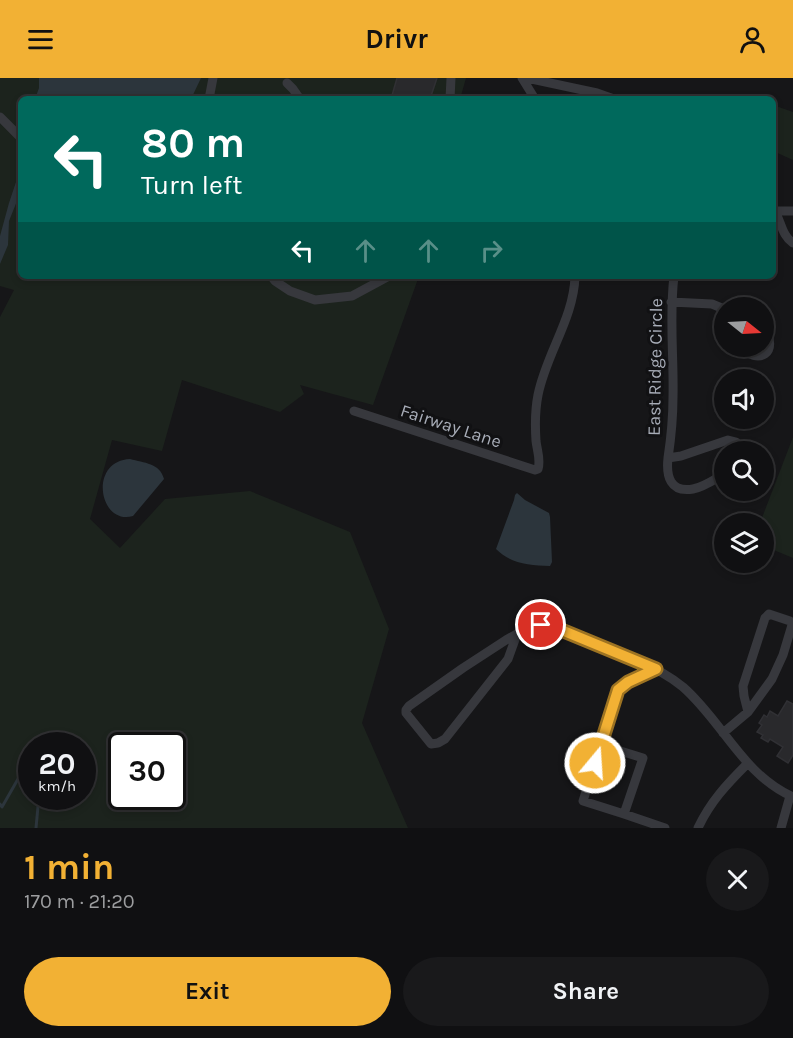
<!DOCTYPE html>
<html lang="en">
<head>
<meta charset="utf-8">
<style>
  :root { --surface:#101012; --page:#19191b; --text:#f1f3f6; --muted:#9c9d9f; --line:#303032; --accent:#f2b134 }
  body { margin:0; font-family:Karla,sans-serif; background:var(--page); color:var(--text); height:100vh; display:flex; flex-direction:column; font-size:22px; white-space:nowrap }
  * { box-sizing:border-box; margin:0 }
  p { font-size:20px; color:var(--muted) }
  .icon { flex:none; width:33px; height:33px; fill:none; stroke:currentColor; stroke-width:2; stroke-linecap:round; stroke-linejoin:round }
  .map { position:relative; height:750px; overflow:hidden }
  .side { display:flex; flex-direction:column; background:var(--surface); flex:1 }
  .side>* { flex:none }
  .guide { position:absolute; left:18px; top:18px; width:758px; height:183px; border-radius:9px; box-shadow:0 3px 9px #0003,0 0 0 2px var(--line); background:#00695c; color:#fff; overflow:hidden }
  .needle { width:39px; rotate:108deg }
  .fabs { position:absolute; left:714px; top:219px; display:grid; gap:12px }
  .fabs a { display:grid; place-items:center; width:60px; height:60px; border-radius:50%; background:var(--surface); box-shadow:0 3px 9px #0003,0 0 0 2px var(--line); font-size:30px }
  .speed { position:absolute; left:18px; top:654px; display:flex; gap:12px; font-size:30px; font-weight:700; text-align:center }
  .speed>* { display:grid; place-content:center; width:78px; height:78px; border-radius:50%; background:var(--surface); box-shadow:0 3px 9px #0003,0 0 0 2px var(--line); line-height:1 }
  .speed small { font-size:15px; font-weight:400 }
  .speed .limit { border:3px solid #111; border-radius:9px; background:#fff; color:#111 }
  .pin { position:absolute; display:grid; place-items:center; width:51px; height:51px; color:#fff; margin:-26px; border:3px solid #fff; border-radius:50%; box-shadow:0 2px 6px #0007 }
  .me { position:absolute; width:66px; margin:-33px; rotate:18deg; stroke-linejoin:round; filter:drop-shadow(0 0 4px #0008) }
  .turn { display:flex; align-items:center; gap:21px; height:126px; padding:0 24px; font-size:27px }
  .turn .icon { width:78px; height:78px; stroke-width:2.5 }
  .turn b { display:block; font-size:42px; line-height:51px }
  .lanes { display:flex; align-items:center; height:57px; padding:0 24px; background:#0003; justify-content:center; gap:30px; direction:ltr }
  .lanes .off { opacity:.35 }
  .round { display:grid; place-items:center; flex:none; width:63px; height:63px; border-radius:32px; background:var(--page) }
  .summary { display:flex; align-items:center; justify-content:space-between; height:102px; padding:0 24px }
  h1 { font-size:36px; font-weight:700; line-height:45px; color:var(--accent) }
  .primary-button { display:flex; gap:12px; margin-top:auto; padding:12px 24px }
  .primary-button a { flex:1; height:69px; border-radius:36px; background:var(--accent); color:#111; font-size:24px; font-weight:700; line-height:69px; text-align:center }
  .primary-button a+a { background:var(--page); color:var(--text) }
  header { display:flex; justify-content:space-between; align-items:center; height:78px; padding:0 24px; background:var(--accent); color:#111; font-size:27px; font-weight:700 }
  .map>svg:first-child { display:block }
  .green { fill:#1c231d; fill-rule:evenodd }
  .water { fill:#2c353c }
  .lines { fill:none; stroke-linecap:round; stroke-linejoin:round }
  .stream { stroke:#2c353c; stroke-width:3 }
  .building { fill:#29292c; stroke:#303034; stroke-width:1.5 }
  .minor { stroke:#37383d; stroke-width:9 }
  .route-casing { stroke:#9d7322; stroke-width:15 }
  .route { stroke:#f2b134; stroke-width:10 }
  .labels { text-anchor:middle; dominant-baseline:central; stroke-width:6; stroke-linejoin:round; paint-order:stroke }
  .street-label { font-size:18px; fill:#a8adb8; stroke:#111113 }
</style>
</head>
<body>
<header><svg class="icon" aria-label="menu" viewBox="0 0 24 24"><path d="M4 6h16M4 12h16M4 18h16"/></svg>Drivr<svg class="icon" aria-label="person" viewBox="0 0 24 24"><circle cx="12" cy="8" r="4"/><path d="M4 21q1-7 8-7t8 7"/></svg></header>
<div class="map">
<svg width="793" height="750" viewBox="0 0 793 750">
  <rect width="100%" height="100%" fill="#161618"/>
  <path class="green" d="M0 0H466L460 21H21V198H419L373 327 300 307 304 316 280 334 182 302 162 373 112 362 90 441 120 470 165 421 250 413 350 454 389 551 362 645 408 750H0V239L14 212 0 208ZM32 668H82V718H32ZM122 668H172V718H122Z
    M773 27 793 34V82L773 73Z
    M793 359V480L764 468V446L760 445Z"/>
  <path class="water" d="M39 0H201L191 21H35L39 10Z
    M21 89V113L9 143 8 167 0 186V158L9 125Z
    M130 381C144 385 160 385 164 401L133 438C99 448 88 383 130 381Z
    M517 415 525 422 549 435 550 439 552 484 550 488C529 487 511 486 496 471L514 422 515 417Z"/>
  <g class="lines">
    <path class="stream" d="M0 726 2 729 26 687 32 694
      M36 750 39 718"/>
  </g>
  <path class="building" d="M397 0H437L430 21H391Z
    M787 623 793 626V677L788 685 777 678 783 669 770 661 768 664 761 660 763 657 757 654 762 647 759 645 764 637 767 639 770 633 778 638Z"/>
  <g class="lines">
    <path class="minor" d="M522 0 535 21
      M527 0 597 15 614 21
      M287 5 293 11 300 21
      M209 21 213 0
      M450 21 451 0
      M0 39 21 60
      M772 130C782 141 780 156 793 165
      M775 133H793
      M271 198 275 203 290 213 315 222 352 218 389 198
      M671 224 712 226 724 231
      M739 268C759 289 780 274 764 250
      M354 333 535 392 538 391C541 382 537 372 536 363 535 348 535 332 538 317 546 276 574 240 575 198
      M668 380C671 360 673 340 673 319 674 279 669 239 674 198
      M724 396C715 401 704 409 693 411 670 415 666 398 668 380L681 378 728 362 736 364 740 368 743 374
      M517 556 508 581 445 661 438 665 431 666 406 635V632L409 628 463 590 506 562 531 548 541 547 553 549C594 564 650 582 683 609 723 644 743 697 793 719
      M723 655 748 634 772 601 783 577 792 547 790 543 769 536 765 540 743 608 744 618 748 634
      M601 667 643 680 624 736 583 723 618 612 628 605 656 591
      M624 736 665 750
      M698 750C710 724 727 706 747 686
      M781 750 790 718"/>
  </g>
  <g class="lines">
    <g class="route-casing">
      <path id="route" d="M541 547 554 549 656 591 628 604 618 612 595 685"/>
    </g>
    <use href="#route" class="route"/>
  </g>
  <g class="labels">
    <g class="street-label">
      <text transform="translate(655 289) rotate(-89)">East Ridge Circle</text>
      <text transform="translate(451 348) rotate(18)">Fairway Lane</text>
    </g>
  </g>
</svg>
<div class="fabs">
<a><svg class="needle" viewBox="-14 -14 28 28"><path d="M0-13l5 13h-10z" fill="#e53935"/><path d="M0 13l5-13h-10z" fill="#9c9d9f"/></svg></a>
<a><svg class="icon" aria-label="sound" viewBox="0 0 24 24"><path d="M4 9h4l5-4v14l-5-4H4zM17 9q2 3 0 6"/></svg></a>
<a><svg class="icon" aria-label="search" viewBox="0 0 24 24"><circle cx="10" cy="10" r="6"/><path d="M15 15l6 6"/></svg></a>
<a><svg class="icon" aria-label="layers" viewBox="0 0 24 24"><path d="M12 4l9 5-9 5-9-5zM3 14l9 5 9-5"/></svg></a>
</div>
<div class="speed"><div>20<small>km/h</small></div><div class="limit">30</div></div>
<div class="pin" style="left:541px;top:547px;background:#d93025"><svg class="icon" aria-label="arrive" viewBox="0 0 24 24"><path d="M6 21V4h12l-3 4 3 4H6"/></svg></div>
<svg class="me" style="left:595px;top:685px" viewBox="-20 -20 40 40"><circle r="17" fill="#f2b134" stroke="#fff" stroke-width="3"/><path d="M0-11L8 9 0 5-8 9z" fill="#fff"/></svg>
<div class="guide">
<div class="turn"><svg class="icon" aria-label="left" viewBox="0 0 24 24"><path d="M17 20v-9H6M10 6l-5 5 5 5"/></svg><div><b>80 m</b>Turn left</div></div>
<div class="lanes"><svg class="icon" aria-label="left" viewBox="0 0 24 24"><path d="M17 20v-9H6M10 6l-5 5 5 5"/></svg><svg class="icon off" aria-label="ahead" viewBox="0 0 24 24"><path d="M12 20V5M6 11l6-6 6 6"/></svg><svg class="icon off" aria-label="ahead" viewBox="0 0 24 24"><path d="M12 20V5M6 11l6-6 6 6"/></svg><svg class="icon off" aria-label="right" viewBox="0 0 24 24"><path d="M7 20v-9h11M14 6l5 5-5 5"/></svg></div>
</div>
</div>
<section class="side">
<div class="summary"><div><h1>1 min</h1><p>170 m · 21:20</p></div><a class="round"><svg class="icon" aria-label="close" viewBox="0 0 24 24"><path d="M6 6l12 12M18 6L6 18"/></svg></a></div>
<div class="primary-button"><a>Exit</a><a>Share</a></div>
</section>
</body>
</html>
